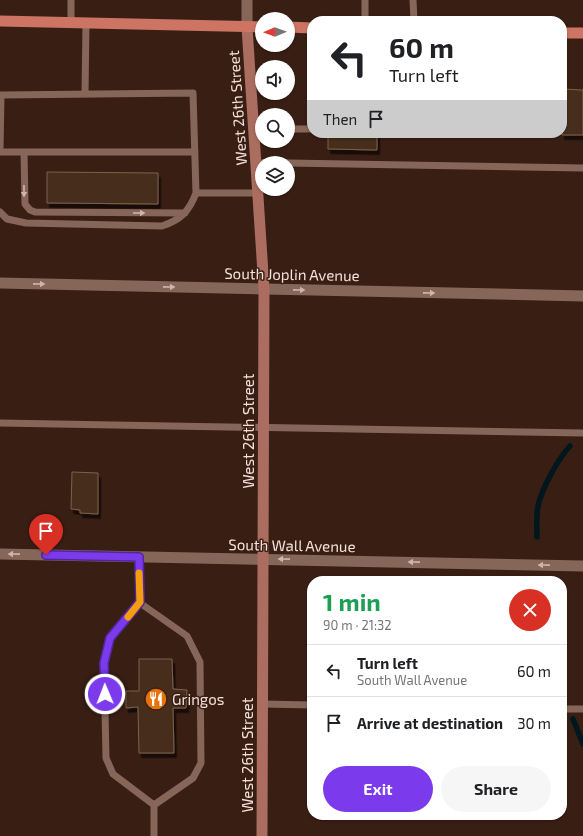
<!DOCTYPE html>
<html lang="en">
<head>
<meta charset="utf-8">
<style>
  :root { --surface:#fff; --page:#f6f6f6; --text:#202124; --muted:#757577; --line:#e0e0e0; --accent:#7c3aed }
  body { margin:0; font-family:"Exo 2",sans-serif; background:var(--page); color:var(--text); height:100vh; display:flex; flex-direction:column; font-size:15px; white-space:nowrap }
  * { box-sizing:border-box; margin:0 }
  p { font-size:13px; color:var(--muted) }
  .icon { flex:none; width:22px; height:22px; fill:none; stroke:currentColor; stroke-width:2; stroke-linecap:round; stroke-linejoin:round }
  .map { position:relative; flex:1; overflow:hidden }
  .drawer { position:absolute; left:307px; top:576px; width:260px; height:244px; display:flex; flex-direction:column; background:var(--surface); border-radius:16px; box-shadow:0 1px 3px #0004 }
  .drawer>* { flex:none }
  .guide { position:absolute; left:307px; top:16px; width:260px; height:122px; border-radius:16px; box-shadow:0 1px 3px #0004; background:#fff; color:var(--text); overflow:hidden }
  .needle { width:26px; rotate:269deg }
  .tools { position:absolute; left:255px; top:12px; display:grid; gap:8px }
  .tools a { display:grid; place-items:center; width:40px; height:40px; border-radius:50%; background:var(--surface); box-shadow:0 1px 3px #0004; font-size:20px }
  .pin { position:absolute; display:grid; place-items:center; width:34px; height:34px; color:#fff; margin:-41px -17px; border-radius:50% 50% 50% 0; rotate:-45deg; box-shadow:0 0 4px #0007 }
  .pin .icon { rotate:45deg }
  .me { position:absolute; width:44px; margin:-22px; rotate:359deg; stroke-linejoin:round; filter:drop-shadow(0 0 3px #0008) }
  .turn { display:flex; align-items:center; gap:14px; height:84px; padding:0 16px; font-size:18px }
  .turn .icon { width:52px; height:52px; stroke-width:2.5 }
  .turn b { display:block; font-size:28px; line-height:34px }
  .then { display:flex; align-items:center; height:38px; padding:0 16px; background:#0003; gap:8px; font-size:15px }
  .round { display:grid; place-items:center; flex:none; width:42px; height:42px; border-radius:21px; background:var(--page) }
  .headline { display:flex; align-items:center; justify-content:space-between; height:68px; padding:0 16px }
  h1 { font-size:24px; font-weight:700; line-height:30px; color:#1e9e55 }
  .action { display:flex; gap:8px; margin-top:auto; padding:8px 16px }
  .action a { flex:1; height:46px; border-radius:24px; background:var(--accent); color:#fff; font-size:16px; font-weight:700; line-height:46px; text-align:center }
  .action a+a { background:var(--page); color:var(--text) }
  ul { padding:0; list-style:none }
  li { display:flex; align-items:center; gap:12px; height:52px; padding:0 16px; border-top:1px solid var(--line) }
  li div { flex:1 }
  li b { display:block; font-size:15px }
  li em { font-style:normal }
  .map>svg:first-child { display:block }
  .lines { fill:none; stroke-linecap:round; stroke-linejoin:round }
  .stream { stroke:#00171e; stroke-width:5.5 }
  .building { fill:#472f1b; stroke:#7c614c; filter:url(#shadow) }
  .service { stroke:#87665a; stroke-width:7 }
  .minor { stroke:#87665a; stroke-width:11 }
  .tertiary { stroke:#87665a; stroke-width:11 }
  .secondary { stroke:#aa6d5f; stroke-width:11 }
  .primary { stroke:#cd7464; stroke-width:11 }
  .oneway { fill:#ceb6ad }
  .route-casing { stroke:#51269a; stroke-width:10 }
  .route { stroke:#7c3aed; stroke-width:7 }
  .slow { stroke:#f59e0b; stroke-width:7 }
  .labels { text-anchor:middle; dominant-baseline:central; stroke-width:3; stroke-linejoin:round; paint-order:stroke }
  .street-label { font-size:15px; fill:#f5e1da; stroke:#391e14 }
  .poi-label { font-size:15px; fill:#f5e1da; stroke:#391e14; text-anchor:start }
</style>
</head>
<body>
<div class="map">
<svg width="583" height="836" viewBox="0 0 583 836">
  <defs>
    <filter id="shadow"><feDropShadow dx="2.5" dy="4.5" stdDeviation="0" flood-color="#0009"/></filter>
  </defs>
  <rect width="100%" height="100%" fill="#391e14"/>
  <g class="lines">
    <path class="stream" d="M537 537C537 527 536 516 538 506 542 488 558 459 570 446
      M573 719 583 744"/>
  </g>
  <path class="building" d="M562 89 583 90V135H562Z
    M328 133H377V150L328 149Z
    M47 172 158 173V204L47 203Z
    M72 472 98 473V514L80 513V510L71 509Z
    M139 659H172L173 689 187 690 186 708H173L174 753H139L138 707 126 708V691H139Z"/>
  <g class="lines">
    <path class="service" d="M71 0V22
      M413 0 414 21
      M365 21V0
      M85 94 86 23
      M254 129H262
      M288 129H312
      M0 150 1 95 193 93 196 193C189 212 180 220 162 226L26 223 7 219 0 212
      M0 152H195
      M24 152 25 204 30 210 35 212 185 213
      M256 163H268
      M288 163 583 168
      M196 193H258
      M0 423 583 433
      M139 557 140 603 187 636 200 662 201 763 193 778 154 805V836
      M140 603 110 637 104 663 106 758 113 774 154 805
      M262 704 312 705
      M562 709H583"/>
    <path class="minor" d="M0 283 583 296
      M0 554 583 566"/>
    <path class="tertiary" d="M247 0V27"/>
    <path class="secondary" d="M247 27 264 289 262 836"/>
    <path class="primary" d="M0 21 262 27
      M288 27 312 28
      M562 33H583"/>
  </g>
  <defs><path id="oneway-solid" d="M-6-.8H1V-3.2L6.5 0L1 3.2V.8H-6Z"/></defs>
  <g class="oneway">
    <use href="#oneway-solid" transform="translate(24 191) rotate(90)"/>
    <use href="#oneway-solid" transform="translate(139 213)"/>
    <use href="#oneway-solid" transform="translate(39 284) rotate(1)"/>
    <use href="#oneway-solid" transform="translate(169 287) rotate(1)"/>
    <use href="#oneway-solid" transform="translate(299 290) rotate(1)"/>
    <use href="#oneway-solid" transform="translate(429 293) rotate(1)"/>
    <use href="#oneway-solid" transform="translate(14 554) rotate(-179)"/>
    <use href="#oneway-solid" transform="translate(284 559) rotate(-179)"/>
    <use href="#oneway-solid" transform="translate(414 562) rotate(-179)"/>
    <use href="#oneway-solid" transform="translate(544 565) rotate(-179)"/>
  </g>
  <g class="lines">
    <g class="route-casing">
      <path id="route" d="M46 555 139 557 140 602 110 638 104 663 105 694"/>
    </g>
    <use href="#route" class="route"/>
    <path class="slow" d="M128 617 140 602 139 573"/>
  </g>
  <defs>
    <g id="restaurant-disc" transform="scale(1.15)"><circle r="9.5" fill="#e8710a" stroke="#391e14"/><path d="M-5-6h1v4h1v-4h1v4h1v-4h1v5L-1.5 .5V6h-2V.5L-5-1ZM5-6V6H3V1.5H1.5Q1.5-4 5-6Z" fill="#fff"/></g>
  </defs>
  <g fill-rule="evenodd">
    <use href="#restaurant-disc" x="156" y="699"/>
  </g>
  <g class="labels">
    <g class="street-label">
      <text transform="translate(237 108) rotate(-94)">West 26th Street</text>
      <text transform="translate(292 274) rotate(1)">South Joplin Avenue</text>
      <text transform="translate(248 431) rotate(-90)">West 26th Street</text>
      <text transform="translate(292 545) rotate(1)">South Wall Avenue</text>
      <text transform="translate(247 755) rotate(-90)">West 26th Street</text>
    </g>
    <g class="poi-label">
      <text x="172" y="699">Gringos</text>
    </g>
  </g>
</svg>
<div class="tools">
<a><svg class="needle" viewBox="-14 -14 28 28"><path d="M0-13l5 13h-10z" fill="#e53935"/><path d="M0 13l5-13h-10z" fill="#757577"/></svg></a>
<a><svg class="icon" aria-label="sound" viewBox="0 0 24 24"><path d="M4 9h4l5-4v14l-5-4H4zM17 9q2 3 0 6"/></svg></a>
<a><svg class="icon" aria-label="search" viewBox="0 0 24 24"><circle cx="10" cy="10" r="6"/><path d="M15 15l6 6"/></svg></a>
<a><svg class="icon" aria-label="layers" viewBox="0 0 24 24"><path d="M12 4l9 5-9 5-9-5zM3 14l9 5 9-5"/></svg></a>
</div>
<div class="pin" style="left:46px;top:555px;background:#d93025"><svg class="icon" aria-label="arrive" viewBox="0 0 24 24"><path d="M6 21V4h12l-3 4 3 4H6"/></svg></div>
<svg class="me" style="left:105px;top:694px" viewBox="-20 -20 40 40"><circle r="17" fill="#7c3aed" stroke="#fff" stroke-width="3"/><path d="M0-11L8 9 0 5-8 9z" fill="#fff"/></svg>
<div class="guide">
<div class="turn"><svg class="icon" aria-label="left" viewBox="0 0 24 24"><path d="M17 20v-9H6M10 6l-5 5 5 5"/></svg><div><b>60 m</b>Turn left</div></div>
<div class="then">Then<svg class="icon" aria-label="arrive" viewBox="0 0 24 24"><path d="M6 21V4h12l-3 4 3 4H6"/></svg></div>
</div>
<section class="drawer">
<div class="headline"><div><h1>1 min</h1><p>90 m · 21:32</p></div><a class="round" style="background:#d93025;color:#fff"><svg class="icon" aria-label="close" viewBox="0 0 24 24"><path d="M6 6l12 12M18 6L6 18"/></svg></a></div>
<ul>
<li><svg class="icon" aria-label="left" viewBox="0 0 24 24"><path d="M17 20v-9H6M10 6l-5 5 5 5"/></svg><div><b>Turn left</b><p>South Wall Avenue</p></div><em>60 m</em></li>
<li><svg class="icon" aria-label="arrive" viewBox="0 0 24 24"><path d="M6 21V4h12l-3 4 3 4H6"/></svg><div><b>Arrive at destination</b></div><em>30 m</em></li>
</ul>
<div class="action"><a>Exit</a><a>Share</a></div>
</section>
</div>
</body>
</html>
